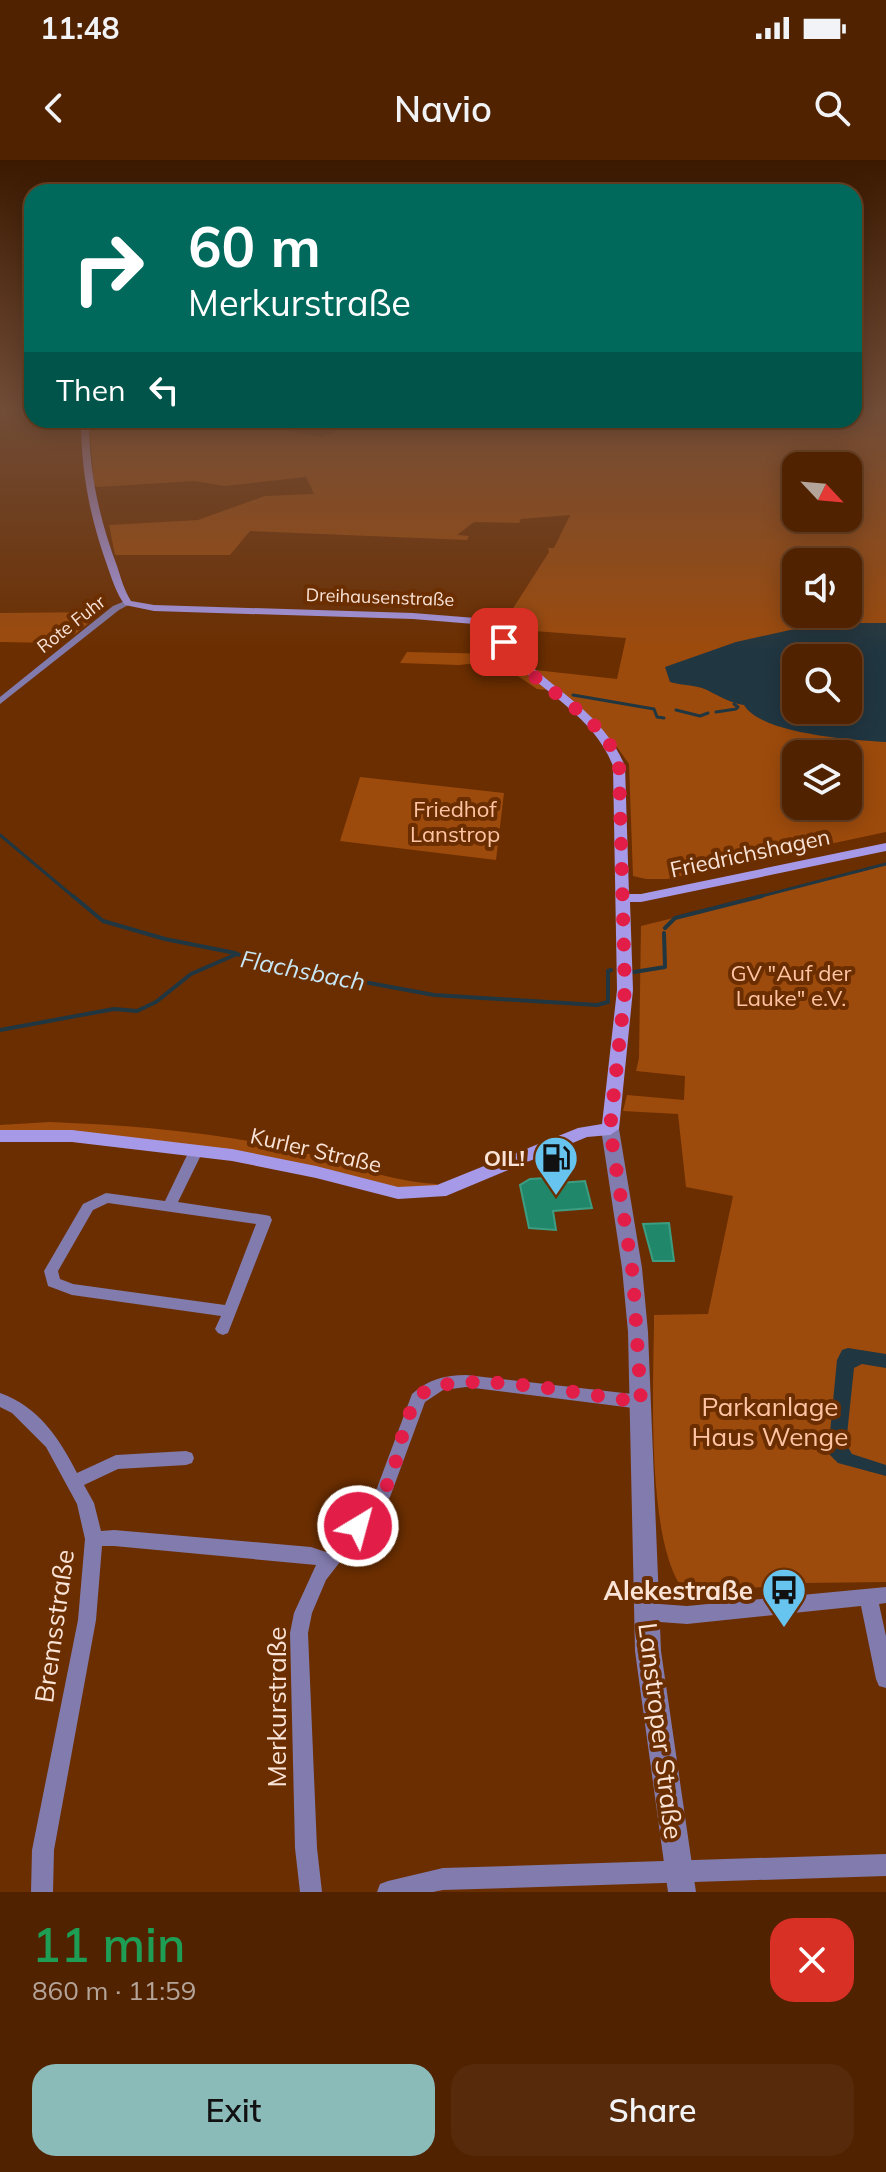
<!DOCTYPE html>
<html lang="en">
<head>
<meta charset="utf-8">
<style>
  :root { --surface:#502200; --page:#562a0a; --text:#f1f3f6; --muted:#b4a499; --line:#673f22; --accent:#8bbbb9 }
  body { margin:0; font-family:Mulish,sans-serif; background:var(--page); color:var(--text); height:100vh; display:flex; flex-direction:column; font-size:30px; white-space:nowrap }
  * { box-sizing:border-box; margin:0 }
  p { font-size:26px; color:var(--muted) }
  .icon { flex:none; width:44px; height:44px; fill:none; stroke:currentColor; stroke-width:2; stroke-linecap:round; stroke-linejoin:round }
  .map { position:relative; height:1732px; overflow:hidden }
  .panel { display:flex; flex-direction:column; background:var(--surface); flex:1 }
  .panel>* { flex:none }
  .guide { position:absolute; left:24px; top:24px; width:838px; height:244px; border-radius:24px; box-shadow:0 4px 20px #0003,0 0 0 2px var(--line); background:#00695c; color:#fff; overflow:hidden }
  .needle { width:52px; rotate:116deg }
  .tools { position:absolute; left:782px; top:292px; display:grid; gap:16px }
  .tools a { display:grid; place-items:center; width:80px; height:80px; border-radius:16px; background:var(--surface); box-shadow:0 4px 20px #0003,0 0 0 2px var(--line); font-size:40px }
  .pin { position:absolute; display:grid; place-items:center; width:68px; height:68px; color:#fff; margin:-34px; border-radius:16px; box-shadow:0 4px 12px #0006 }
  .me { position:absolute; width:88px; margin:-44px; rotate:37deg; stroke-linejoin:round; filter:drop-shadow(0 0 6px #0008) }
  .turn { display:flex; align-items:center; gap:28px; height:168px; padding:0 32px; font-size:36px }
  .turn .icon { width:104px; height:104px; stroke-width:2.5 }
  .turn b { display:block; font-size:56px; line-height:68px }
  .then { display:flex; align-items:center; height:76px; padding:0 32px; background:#0003; gap:16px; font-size:30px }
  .round { display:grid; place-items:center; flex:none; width:84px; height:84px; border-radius:24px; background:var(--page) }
  .headline { display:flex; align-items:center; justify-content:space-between; height:136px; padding:0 32px }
  h1 { font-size:48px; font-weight:600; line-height:60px; color:#1e9e55 }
  .action { display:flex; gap:16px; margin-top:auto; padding:16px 32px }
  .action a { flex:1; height:92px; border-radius:24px; background:var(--accent); color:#111; font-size:32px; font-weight:600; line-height:92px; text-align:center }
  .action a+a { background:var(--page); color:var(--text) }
  .status { display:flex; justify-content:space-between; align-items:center; height:56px; padding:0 40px; background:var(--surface); direction:ltr }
  .status svg { height:22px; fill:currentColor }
  header { display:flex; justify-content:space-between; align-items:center; height:104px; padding:0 32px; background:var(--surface); font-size:36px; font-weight:600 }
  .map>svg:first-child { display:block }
  .green { fill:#9d4b0c; fill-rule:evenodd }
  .water { fill:#203641; fill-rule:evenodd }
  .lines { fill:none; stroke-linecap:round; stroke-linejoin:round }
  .stream-far1 { stroke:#203641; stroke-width:3 }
  .stream { stroke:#203641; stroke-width:4 }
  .building { fill:#20876b; stroke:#3c9d80; stroke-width:2 }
  .minor { fill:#827bad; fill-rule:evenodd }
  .tertiary { fill:#827bad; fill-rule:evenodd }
  .secondary { fill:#a699e8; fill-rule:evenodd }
  .route { stroke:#e11d48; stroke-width:14; stroke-dasharray:0 25.2 }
  .labels { text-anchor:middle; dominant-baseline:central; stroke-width:8; stroke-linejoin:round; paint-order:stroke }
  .far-street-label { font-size:18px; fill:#fae3d7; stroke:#6b2e00 }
  .park-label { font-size:22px; fill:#fec4a4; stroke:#6b2e00 }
  .street-label { font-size:22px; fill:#fae3d7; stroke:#6b2e00 }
  .poi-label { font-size:22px; font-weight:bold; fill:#fae3d7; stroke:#6b2e00; text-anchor:end }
  .water-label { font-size:24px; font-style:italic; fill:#c7e6f6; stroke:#6b2e00 }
  .near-park-label { font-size:26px; fill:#fec4a4; stroke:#6b2e00 }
  .near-poi-label { font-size:26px; font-weight:bold; fill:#fae3d7; stroke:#6b2e00; text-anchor:end }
  .near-street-label { font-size:26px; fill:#fae3d7; stroke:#6b2e00 }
</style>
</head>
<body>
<div class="status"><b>11:48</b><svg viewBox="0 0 49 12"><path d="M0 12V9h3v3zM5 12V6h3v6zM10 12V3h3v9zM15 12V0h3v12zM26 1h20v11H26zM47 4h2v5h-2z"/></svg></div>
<header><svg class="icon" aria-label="back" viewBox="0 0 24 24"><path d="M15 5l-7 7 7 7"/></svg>Navio<svg class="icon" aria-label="search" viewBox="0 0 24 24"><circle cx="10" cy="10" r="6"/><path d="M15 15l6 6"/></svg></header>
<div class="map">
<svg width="886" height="1732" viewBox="0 0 886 1732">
  <rect width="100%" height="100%" fill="#6b2e00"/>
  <path class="green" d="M854 249 886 251V672L667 719H646L633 716 629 604 617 587 580 548 535 510 617 519 626 478 508 469 505 461 549 392 548 388H554L570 355 521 359 519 363 474 362 457 375 469 376 467 380 250 371 230 395H115L109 365 198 360 265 336 314 334 306 317 225 326 194 321 97 327 94 324 89 260H285L269 267 322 277 361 260H854ZM796 306H848V358H796ZM796 402H848V454H796ZM796 498H848V550H796ZM796 594H848V646H796Z
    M102 452 74 475 56 478 52 483 0 482V453Z
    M407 492 496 494 511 498 548 530 537 529 496 501 459 505 400 503Z
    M360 617 504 633 496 700 340 681Z
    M886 705V1422L803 1423 687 1434C644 1389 654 1219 654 1155L708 1154 733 1036 686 1027 678 954 623 951 627 935 684 940 685 916 636 911 639 898 641 766Z
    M50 962C125 965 202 971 276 986 330 997 381 1021 437 1024L439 1031 398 1033 232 995 0 976V965Z"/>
  <path class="water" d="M843 463H886V582C853 580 761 574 744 545 728 543 717 534 702 528 692 525 680 525 670 522L665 507 736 482 790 470ZM796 498H848V550H796Z
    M848 1188 886 1194V1208L862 1204 854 1208 846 1284 852 1294 886 1305V1316L838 1303 828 1293 837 1200 842 1190Z"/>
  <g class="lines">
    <path class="stream-far1" d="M573 535 654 549 657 557 664 558
      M676 550 700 556 708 553
      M716 552 736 549 738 547 734 544
      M0 675 75 738
      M754 738 886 704"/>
    <path class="stream" d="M73 736 103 761 165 779 235 793 256 802 434 835 597 845 608 842V811L611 810
      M665 768 675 758 762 736
      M634 812 665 807 664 773
      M0 870 114 849 137 851 156 842 191 814 237 794"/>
  </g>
  <path class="building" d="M546 1018 547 1024 585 1021 592 1048 553 1051 556 1070 529 1068 520 1025 530 1019Z
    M669 1063 674 1101H653L643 1064Z"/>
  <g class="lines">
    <path class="minor" d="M125 441 132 443 119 450 0 544V537L113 446Z
      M196 987 201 988 203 991 178 1042 265 1055 270 1056 272 1060 228 1173 223 1175 218 1173 215 1169 221 1156 72 1135 48 1126 44 1111 83 1044 106 1033 165 1041 189 991 191 988ZM108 1043 256 1064 225 1145 73 1124 60 1119 58 1111 93 1050Z
      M466 1215 641 1235 647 1237 649 1242 647 1247 641 1249 466 1227 443 1230 425 1242 390 1337 326 1420 312 1453 308 1473 317 1688 322 1732H300L295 1688 290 1473 294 1453 316 1405 114 1386H102L96 1460 54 1690 53 1732H31L32 1690 78 1460 85 1379 77 1344 46 1287 12 1253 0 1247V1233C39 1247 59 1278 77 1313L116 1295 186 1291 192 1293 194 1298 192 1303 186 1305 118 1309 84 1325 94 1343 101 1371 114 1370 311 1387 326 1392 377 1328 412 1234C427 1220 445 1215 466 1215Z
      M886 1427V1443L879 1444 886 1476V1528L879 1526 876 1519 861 1446 687 1464 646 1461 639 1458 637 1452 639 1446 646 1443 687 1446Z
      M886 1694V1716L443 1730 433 1732H377L380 1724 388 1721 443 1708Z"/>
    <path class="tertiary" d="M610 963 619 969 642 1108 648 1172 661 1491 696 1732H668L635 1491 628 1172 622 1108 601 969Z"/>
    <path class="secondary" d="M81 260H89C89 312 99 358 117 406 121 418 124 430 131 441L154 445 413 453 488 459C506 465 507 483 519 495 557 532 604 555 625 606L629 734H641L886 683V691L641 742H630L633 830 619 969 610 975 587 977 446 1036 398 1039 316 1018 232 1001 72 982H0V970H72L232 989 316 1006 398 1027 437 1025 578 968 602 964 617 830 613 606C594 557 547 535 511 499 501 489 499 472 486 465L413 459 154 451 125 445C116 433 112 419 107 405 90 358 81 311 81 260Z"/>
  </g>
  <linearGradient id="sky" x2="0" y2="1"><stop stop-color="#3b1900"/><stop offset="0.51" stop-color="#714c37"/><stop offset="1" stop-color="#714c37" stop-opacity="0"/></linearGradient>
  <rect width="886" height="492" fill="url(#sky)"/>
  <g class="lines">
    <path class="route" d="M358 1366C372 1349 384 1334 392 1314 400 1291 403 1259 418 1238 444 1202 597 1238 641 1242L633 1115 610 969 625 830 619 606C605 551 527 527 504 482"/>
  </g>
  <defs>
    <g id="fuel-pin" transform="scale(2.3)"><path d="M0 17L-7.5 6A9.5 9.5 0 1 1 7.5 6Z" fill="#67c4ef" stroke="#6b2e00"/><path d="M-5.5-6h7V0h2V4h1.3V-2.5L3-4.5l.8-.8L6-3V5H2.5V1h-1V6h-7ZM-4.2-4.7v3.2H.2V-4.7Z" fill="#111"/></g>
    <g id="bus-pin" transform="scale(2.3)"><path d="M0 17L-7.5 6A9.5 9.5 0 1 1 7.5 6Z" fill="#67c4ef" stroke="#6b2e00"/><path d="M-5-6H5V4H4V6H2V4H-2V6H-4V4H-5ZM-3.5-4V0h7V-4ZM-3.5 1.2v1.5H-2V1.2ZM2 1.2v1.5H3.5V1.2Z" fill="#111"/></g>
  </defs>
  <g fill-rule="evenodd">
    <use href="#fuel-pin" x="556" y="998"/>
    <use href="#bus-pin" x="784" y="1430"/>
  </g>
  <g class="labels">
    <g class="far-street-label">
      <text transform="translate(380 437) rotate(2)">Dreihausenstraße</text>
      <text transform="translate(71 464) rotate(-38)">Rote Fuhr</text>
    </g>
    <g class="park-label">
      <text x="455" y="649">Friedhof<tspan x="455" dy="25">Lanstrop</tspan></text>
      <text x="791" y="813">GV "Auf der<tspan x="791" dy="25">Lauke" e.V.</tspan></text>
    </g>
    <g class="street-label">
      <text transform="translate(750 693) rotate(-12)">Friedrichshagen</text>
      <text transform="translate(316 990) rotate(13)">Kurler Straße</text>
    </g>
    <g class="poi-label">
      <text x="525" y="998">OIL!</text>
    </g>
    <g class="water-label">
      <text transform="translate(303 810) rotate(11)">Flachsbach</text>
    </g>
    <g class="near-park-label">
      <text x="770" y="1246">Parkanlage<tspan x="770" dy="30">Haus Wenge</tspan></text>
    </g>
    <g class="near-poi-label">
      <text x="753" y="1430">Alekestraße</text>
    </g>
    <g class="near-street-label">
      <text transform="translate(54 1466) rotate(-82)">Bremsstraße</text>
      <text transform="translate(276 1547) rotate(-90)">Merkurstraße</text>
      <text transform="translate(661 1571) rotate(83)">Lanstroper Straße</text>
    </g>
  </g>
</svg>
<div class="tools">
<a><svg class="needle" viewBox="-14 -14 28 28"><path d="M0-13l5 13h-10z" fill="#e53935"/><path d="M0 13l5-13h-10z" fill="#b4a499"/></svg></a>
<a><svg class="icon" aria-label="sound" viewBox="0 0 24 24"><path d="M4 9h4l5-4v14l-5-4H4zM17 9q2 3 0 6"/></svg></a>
<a><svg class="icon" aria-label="search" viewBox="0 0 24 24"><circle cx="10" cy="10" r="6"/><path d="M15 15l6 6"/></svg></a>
<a><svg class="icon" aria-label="layers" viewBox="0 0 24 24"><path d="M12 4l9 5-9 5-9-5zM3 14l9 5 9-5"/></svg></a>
</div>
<div class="pin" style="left:504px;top:482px;background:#d93025"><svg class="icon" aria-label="arrive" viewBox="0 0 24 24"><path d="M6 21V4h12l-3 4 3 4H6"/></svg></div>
<svg class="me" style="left:358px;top:1366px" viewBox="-20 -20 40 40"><circle r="17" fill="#e11d48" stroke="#fff" stroke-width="3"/><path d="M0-11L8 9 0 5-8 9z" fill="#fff"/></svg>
<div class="guide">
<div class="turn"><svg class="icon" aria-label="right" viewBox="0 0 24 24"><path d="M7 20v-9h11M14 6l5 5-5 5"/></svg><div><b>60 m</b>Merkurstraße</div></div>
<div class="then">Then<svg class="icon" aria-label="left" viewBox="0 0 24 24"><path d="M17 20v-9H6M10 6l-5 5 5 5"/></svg></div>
</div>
</div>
<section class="panel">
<div class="headline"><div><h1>11 min</h1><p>860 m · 11:59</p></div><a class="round" style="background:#d93025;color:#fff"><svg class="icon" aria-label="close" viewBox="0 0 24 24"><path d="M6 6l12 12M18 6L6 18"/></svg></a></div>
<div class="action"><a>Exit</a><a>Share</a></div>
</section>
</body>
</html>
